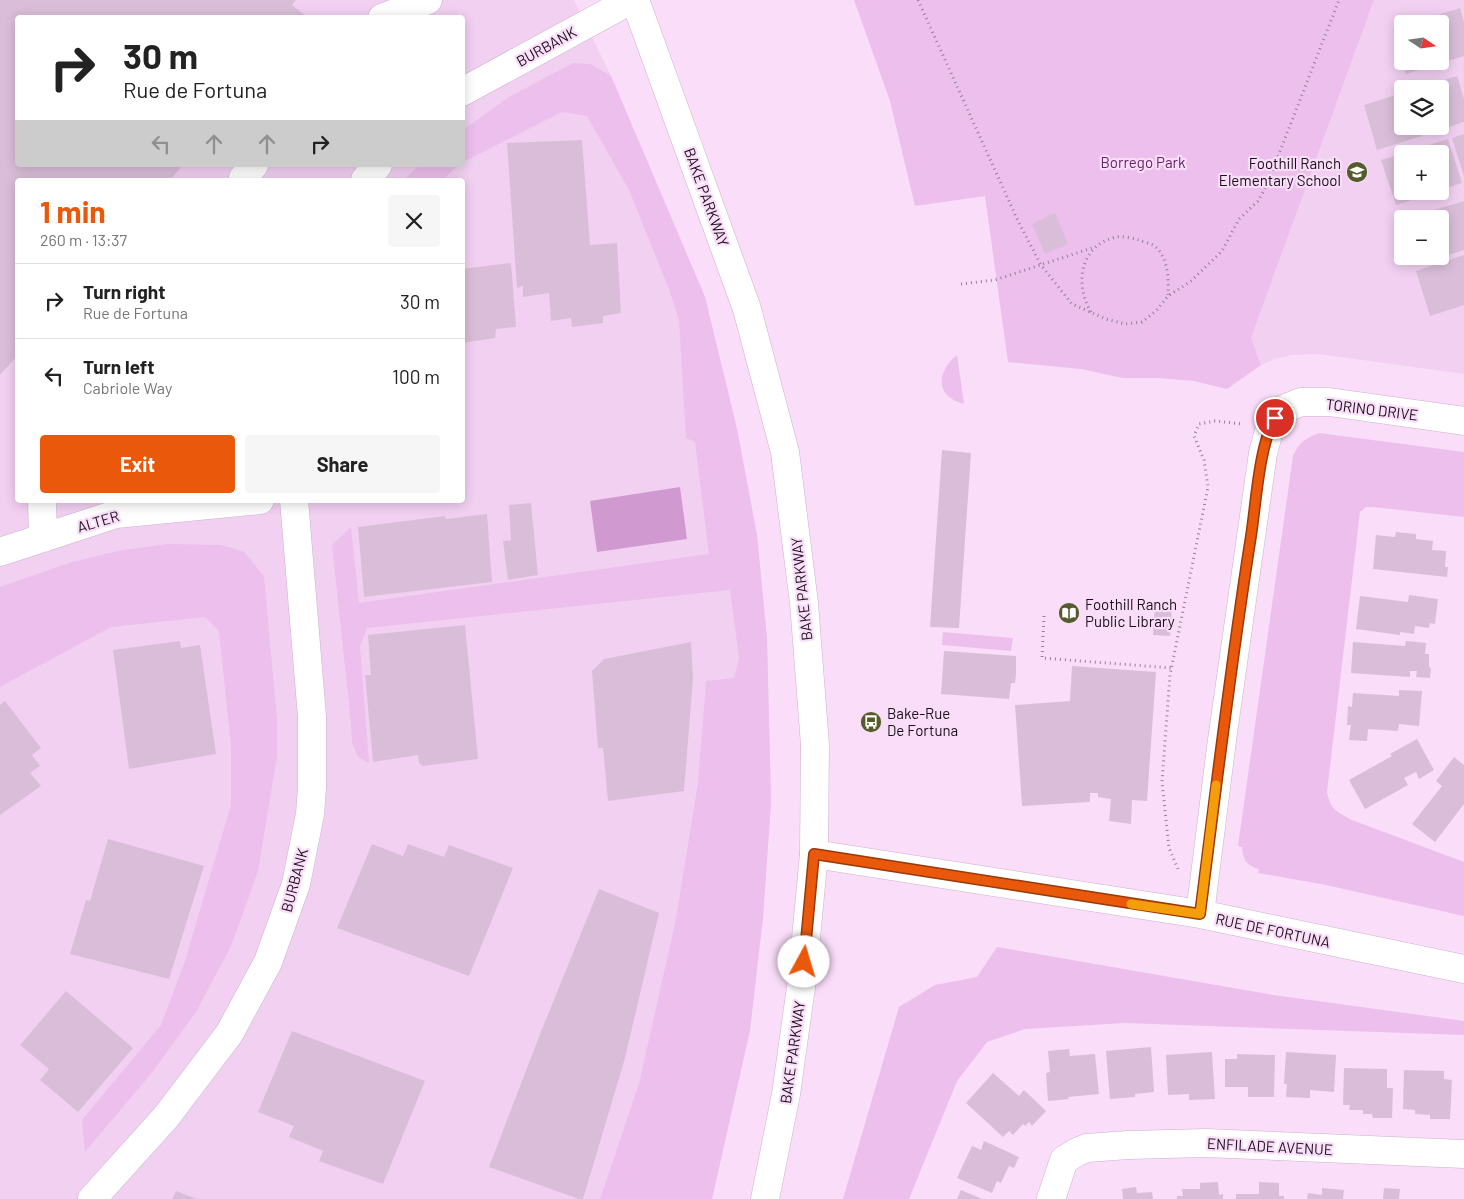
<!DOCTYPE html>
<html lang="en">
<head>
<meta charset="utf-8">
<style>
  :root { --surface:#fff; --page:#f6f6f6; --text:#222; --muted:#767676; --line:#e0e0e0; --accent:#ea580c }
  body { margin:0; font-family:Barlow,sans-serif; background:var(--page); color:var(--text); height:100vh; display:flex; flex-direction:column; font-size:19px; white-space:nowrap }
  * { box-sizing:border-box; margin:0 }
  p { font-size:16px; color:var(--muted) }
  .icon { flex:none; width:28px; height:28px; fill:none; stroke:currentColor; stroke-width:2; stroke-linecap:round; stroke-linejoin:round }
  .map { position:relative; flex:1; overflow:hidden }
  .side { position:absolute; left:15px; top:178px; width:450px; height:325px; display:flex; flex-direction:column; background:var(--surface); border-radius:5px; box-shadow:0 2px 12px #0003 }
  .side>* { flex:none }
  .hud { position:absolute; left:15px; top:15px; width:450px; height:152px; border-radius:5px; box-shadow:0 2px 12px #0003; background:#fff; color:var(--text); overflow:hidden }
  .needle { width:32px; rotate:103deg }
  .fabs { position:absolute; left:1394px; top:15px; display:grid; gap:10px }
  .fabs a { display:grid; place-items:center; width:55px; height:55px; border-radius:5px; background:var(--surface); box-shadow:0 2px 12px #0003; font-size:25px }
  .pin { position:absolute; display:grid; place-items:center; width:42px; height:42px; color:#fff; margin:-21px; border:2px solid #fff; border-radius:50%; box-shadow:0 1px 5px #0007 }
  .me { position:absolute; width:55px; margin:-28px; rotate:6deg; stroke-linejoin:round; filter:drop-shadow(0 0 4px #0008) }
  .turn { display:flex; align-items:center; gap:18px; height:105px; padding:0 25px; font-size:22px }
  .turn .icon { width:65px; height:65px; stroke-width:2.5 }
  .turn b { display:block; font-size:35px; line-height:42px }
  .lanes { display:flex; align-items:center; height:48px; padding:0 25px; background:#0003; justify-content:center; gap:25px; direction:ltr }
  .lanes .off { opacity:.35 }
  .round { display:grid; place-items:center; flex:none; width:52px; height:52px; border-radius:5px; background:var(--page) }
  .summary { display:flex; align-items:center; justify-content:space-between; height:85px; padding:0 25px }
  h1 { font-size:30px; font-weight:700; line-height:38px; color:var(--accent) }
  .cta { display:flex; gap:10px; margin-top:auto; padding:10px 25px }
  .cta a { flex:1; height:58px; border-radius:5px; background:var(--accent); color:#fff; font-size:20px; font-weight:700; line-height:58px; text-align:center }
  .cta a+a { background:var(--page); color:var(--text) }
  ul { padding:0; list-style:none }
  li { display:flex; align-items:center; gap:15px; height:75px; padding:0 25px; border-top:1px solid var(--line) }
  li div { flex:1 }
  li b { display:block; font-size:19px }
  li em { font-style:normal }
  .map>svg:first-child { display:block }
  .built { fill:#f2d0f2; fill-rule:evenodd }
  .green { fill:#ecbfec }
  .water { fill:#d09ad0 }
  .building { fill:#dabed9 }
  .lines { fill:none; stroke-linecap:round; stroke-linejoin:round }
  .minor-casing { stroke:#ccb1cc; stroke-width:29 }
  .major-casing { stroke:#ccb1cc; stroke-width:29 }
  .path { stroke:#958194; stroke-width:3; stroke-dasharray:1 4; stroke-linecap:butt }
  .minor { stroke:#fff; stroke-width:28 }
  .major { stroke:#fff; stroke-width:28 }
  .route-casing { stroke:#983908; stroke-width:12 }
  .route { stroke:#ea580c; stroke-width:9 }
  .slow { stroke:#f59e0b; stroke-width:9 }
  .labels { text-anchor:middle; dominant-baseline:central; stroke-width:4.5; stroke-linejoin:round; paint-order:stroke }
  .street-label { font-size:15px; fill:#180f18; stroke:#faddf9 }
  .park-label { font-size:15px; fill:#642566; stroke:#faddf9 }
  .poi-label { font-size:15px; fill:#180f18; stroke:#faddf9; text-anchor:start }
</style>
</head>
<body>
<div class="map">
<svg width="1464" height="1199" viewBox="0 0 1464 1199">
  <rect width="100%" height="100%" fill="#faddf9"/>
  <path class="built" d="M0 0H574L611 76 705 297 737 429 757 535 767 639 771 802 763 917 750 1030 712 1199H0ZM18 18H462V165H18ZM18 180H462V500H18Z
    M1374 0H1464V374L1319 354 1292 355 1274 359 1261 365 1251 338ZM1402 24H1440V61H1402ZM1402 89H1440V126H1402ZM1402 154H1440V191H1402ZM1402 219H1440V256H1402Z"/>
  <path class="green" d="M854 0H1374L1251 338 1261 365 1227 389 1194 381 1159 378H1123L1081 369 1008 362 985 196 915 206 890 101Z
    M573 63 590 64 611 76 705 297 737 429 757 535 767 639 771 802 763 917 750 1030 712 1199H600L639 1084 676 919 698 783 706 681 734 678 739 658 730 590 367 628 360 646 369 763 358 757 352 742 351 723 332 545 351 527 359 603 709 554 695 442 686 438 679 320 669 289 629 190 587 116 562 112 463 162V130L509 97Z
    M419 165H458L443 180H404Z
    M957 355 964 404C935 397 936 372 957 355Z
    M1319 433 1464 452V517L1373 507H1366L1360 512 1327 792C1331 811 1336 811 1352 820L1464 862V916L1326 885 1258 873 1259 869C1246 866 1243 859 1242 847L1238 846 1293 456C1300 442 1304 439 1319 433Z
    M169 544 221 545 244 552 264 576 277 720V756L258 871 232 944 196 1012 154 1070 85 1152 82 1120 161 1025 185 961 231 805V746L219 631 205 617 111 627 0 687V587L69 563 122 550Z
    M943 632 1013 638 1011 651 942 645Z
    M997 947 1273 995 1464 1021V1035L1125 1023 1025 1029 987 1042 957 1081 909 1199H843L899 1007 935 985 977 977Z"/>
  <path class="water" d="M680 487 687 539 597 552 590 501Z"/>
  <path class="building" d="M0 0H296L292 5 308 18H18V165H183L170 180H18V355L0 375Z
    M1460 8 1464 22V56L1406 74 1403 61H1440V24L1412 23Z
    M1402 26V60L1393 29Z
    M1457 76 1464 99V122L1426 134 1424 126H1440V89L1418 88Z
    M1402 93V126H1419L1422 136 1377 150 1364 105Z
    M1464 134V176L1452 138Z
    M1448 139 1462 183 1440 190V154L1403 153Z
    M582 140 590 245 617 243 621 313 603 316V323L572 327 571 318 551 321 549 293 523 297V286L517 288 507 143Z
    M1402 154V191L1437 192 1396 205 1381 160Z
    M1464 201V250L1416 265 1413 256H1440V219L1408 218Z
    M1055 213 1068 244 1045 254 1032 224Z
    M1464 255V305L1430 316 1416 271Z
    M511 263 516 327 496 329 495 338 462 343V269Z
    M942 450 971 453 959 628 930 627Z
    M531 503 538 575 508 580 503 541 511 540 509 505Z
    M487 514 492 582 364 597 358 527 445 516 446 519Z
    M1396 532 1416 534V539L1433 541 1432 550 1446 551 1445 567H1448L1447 577 1373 569 1376 535 1395 537Z
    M1409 595 1438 599 1435 624 1430 623 1429 628 1415 626 1414 634 1400 632V635L1356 629 1360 596 1408 602Z
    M1155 604 1172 605 1170 636 1153 635Z
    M465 625 478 759 423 766 419 763 418 755 373 762 365 675H371L368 635Z
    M180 641 181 648 200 645 216 754 129 769 113 650Z
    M1406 641 1426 643 1425 654H1429V667L1431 668 1430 678 1416 677 1417 671H1410V677L1351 673 1353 642 1405 646Z
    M691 642 693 678 684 791 608 801 603 748H598L592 671 604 659Z
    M944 651 1016 656V675L1015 683H1011L1009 699 941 694Z
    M1072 666 1156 672 1147 801 1132 800 1131 824 1109 821 1111 799 1098 797V793H1090V802L1022 806 1015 705 1070 701Z
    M1399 690 1422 691 1419 726 1399 724 1398 731 1368 729 1367 741 1349 740 1351 725H1347L1348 706 1352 707 1353 693 1399 696Z
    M5 701 41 748 32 755 40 766 30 773 41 786 0 815V705Z
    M1417 739 1434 770 1419 779 1416 772 1404 778 1408 785 1365 809 1349 780 1392 756 1390 754Z
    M1454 757 1464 765V804L1435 842 1412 824 1442 786 1436 781Z
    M108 839 204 866 169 979 70 954 86 900 90 901Z
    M372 844 403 856 408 844 444 857 449 845 513 868 469 976 337 928Z
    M599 889 659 913 625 1058 583 1199H579L489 1167 542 1029Z
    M66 991 133 1048 78 1112 40 1080 49 1069 20 1045Z
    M292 1031 425 1081 383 1184 319 1161 323 1151 289 1137 294 1126 258 1112Z
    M1151 1047 1154 1092 1135 1094V1097L1110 1099 1106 1051Z
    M1069 1049 1070 1056 1095 1054 1099 1094 1068 1097 1069 1099 1048 1101 1046 1073 1050 1072 1048 1051Z
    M1212 1052 1215 1099 1189 1100V1094L1168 1095 1166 1055Z
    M1286 1052 1336 1055 1334 1092 1310 1090V1098L1286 1097 1287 1084H1284Z
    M1237 1054 1275 1055 1274 1097H1248V1087H1225V1059H1237Z
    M1344 1068 1387 1069V1088H1393L1392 1118H1373L1372 1114H1363V1110H1349L1350 1105H1343Z
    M1404 1070 1444 1071V1079L1452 1080 1450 1119H1430V1115L1415 1114V1110L1403 1109Z
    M993 1073 1019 1096 1024 1090 1046 1111 1032 1126 1029 1122 1025 1126 1023 1124 1013 1135 1009 1131 1003 1137 966 1103Z
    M984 1141 1019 1157 1014 1168 1009 1166 1001 1183 997 1181 992 1193 957 1178 972 1146 981 1150Z
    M1218 1182 1219 1195 1223 1194V1199H1177V1196H1183L1182 1189H1200V1183Z
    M1259 1182 1279 1183V1196H1284V1199H1236V1194H1259Z
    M1136 1187 1137 1193 1152 1192 1153 1199H1123L1122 1189Z
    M1322 1188 1344 1190 1343 1199H1307L1308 1193 1322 1195Z
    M1384 1188 1400 1189 1399 1199H1383Z
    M961 1190 982 1199H957Z
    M176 1191 197 1199H172Z"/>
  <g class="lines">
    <g class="minor-casing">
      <path id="minor" d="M382 18 428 0
        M462 92 631 0
        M245 180 243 178 254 165
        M365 180 378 165
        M42 500 43 538
        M0 552 116 514 260 500
        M814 854 1200 914 1464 969
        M1200 914 1222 740 1263 453 1270 427 1281 410 1301 402H1329L1464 421
        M92 1199 166 1117 229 1034 268 962 296 884 310 814 312 788V717L294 500
        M1051 1199 1064 1160 1077 1152 1087 1148 1128 1145 1206 1143 1464 1154"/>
    </g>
    <g class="major-casing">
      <path id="major" d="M635 0 747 309 785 452 804 603 815 745 814 854 802 980 786 1094 765 1199"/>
    </g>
    <path class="path" d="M918 0 1018 221 1041 265 1072 304 1106 319 1125 324 1142 322 1156 311 1168 296 1191 281 1222 251 1239 219 1258 201 1266 187 1339 0
      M961 284 995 280 1095 247
      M1091 312C1074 284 1080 245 1116 237 1122 236 1132 238 1139 240 1143 242 1149 243 1153 245 1168 255 1169 279 1168 295
      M1044 616 1042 658 1172 668
      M1178 869 1169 848 1162 782 1170 675 1208 487 1204 460 1194 436 1199 424 1215 421 1243 424"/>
    <use href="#minor" class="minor"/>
    <use href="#major" class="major"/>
  </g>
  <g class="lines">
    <g class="route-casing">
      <path id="route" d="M804 962 814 854 1200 914C1216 788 1231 662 1251 536 1256 504 1259 445 1275 418"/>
    </g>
    <use href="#route" class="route"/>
    <path class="slow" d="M1131 904 1200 914 1216 785"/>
  </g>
  <defs>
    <g id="school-disc" transform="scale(1.125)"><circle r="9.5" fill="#555c2b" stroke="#faddf9"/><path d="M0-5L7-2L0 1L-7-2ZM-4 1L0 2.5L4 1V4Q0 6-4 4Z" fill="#fff"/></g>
    <g id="library-disc" transform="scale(1.125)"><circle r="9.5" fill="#555c2b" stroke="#faddf9"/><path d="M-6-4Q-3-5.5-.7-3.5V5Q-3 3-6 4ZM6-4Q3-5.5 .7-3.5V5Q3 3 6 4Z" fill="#fff"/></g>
    <g id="bus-disc" transform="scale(1.125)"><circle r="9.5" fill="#555c2b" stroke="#faddf9"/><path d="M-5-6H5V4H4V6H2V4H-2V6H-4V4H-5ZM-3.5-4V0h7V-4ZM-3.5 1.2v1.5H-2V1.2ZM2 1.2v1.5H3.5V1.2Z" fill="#fff"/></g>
  </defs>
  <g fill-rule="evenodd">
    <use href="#school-disc" x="1357" y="172"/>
    <use href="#library-disc" x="1069" y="613"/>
    <use href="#bus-disc" x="871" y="722"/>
  </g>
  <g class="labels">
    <g class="street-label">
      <text transform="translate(546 46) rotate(-29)">BURBANK</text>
      <text transform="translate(707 197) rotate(70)">BAKE PARKWAY</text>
      <text transform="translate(1372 409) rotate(7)">TORINO DRIVE</text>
      <text transform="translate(98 521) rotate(-16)">ALTER</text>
      <text transform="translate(801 589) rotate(-96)">BAKE PARKWAY</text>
      <text transform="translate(294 880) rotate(-75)">BURBANK</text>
      <text transform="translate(1273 930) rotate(12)">RUE DE FORTUNA</text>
      <text transform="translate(792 1052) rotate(-82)">BAKE PARKWAY</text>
      <text transform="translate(1270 1146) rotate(3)">ENFILADE AVENUE</text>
    </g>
    <g class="park-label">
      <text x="1143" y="162">Borrego Park</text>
    </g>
    <g class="poi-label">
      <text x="1341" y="163" text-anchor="end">Foothill Ranch<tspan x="1341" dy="17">Elementary School</tspan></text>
      <text x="1085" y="604">Foothill Ranch<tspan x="1085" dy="17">Public Library</tspan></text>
      <text x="887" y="713">Bake-Rue<tspan x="887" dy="17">De Fortuna</tspan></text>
    </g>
  </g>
</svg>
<div class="fabs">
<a><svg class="needle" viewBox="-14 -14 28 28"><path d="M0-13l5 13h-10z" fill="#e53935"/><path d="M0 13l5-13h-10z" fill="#767676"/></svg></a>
<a><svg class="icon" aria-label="layers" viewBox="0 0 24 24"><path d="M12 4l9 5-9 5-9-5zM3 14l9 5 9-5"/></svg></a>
<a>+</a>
<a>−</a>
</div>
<div class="pin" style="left:1275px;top:418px;background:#d93025"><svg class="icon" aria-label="arrive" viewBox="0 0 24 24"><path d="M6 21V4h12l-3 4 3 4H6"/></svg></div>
<svg class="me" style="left:804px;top:962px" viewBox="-20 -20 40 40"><circle r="19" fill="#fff"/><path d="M0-13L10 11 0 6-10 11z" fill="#ea580c"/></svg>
<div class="hud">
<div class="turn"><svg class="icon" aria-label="right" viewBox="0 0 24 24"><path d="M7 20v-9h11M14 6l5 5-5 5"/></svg><div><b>30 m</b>Rue de Fortuna</div></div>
<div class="lanes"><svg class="icon off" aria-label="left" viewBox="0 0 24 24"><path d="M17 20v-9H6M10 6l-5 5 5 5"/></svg><svg class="icon off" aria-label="ahead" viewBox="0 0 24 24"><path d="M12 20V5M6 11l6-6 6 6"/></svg><svg class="icon off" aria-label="ahead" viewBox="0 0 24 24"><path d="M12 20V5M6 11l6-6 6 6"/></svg><svg class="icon" aria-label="right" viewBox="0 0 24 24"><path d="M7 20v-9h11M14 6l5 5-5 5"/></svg></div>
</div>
<section class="side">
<div class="summary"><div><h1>1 min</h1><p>260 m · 13:37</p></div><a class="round"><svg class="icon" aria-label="close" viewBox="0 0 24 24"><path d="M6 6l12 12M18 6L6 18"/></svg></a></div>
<ul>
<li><svg class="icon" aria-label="right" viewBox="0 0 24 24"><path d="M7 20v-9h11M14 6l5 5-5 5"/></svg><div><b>Turn right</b><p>Rue de Fortuna</p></div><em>30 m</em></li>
<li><svg class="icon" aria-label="left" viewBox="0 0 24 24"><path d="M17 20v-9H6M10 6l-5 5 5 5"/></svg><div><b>Turn left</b><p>Cabriole Way</p></div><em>100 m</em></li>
</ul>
<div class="cta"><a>Exit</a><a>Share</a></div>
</section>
</div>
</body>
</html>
